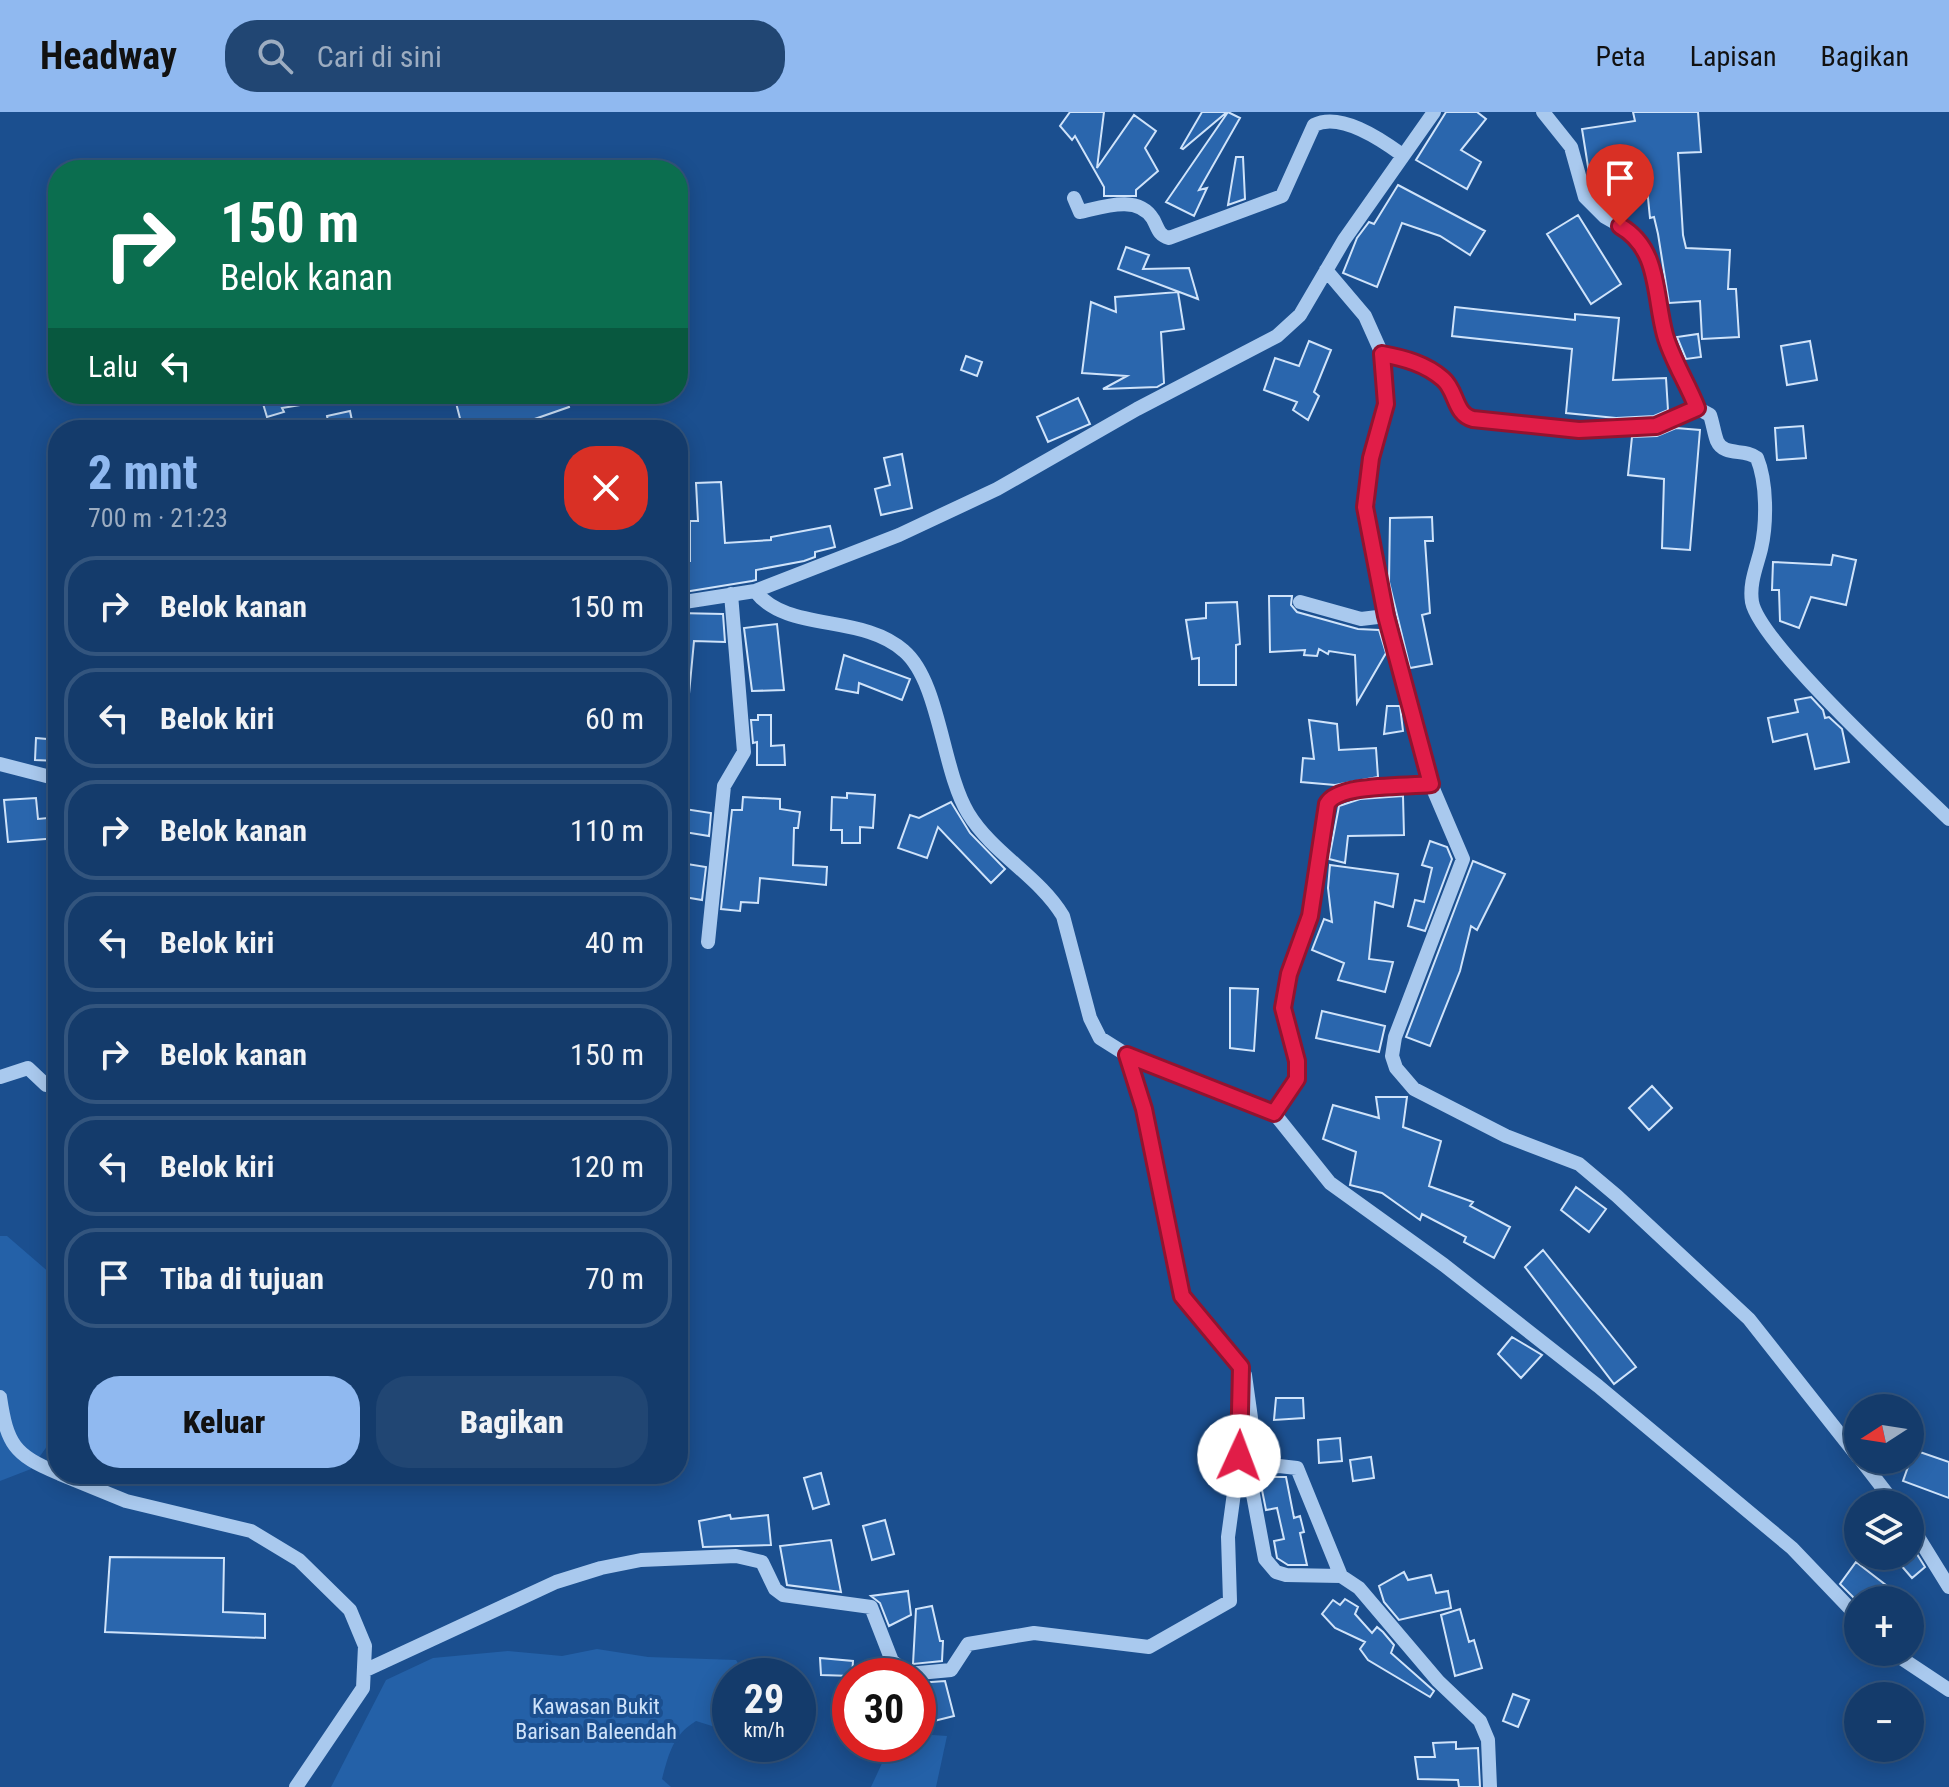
<!DOCTYPE html>
<html lang="id">
<head>
<meta charset="utf-8">
<style>
  :root { --surface:#143b6b; --page:#214673; --text:#f1f3f6; --muted:#9dadc1; --line:#33557e; --accent:#90b9f0 }
  body { margin:0; font-family:"Roboto Condensed",sans-serif; background:var(--page); color:var(--text); height:100vh; display:flex; flex-direction:column; font-size:30px; white-space:nowrap }
  * { box-sizing:border-box; margin:0 }
  p { font-size:26px; color:var(--muted) }
  .icon { flex:none; width:44px; height:44px; fill:none; stroke:currentColor; stroke-width:2; stroke-linecap:round; stroke-linejoin:round }
  .map { position:relative; flex:1; overflow:hidden }
  .drawer { position:absolute; left:48px; top:308px; width:640px; height:1064px; display:flex; flex-direction:column; background:var(--surface); border-radius:32px; box-shadow:0 4px 20px #0003,0 0 0 2px var(--line) }
  .drawer>* { flex:none }
  .hud { position:absolute; left:48px; top:48px; width:640px; height:244px; border-radius:32px; box-shadow:0 4px 20px #0003,0 0 0 2px var(--line); background:#0b6e4f; color:#fff; overflow:hidden }
  .needle { width:52px; rotate:258deg }
  .controls { position:absolute; left:1844px; top:1282px; display:grid; gap:16px }
  .controls a { display:grid; place-items:center; width:80px; height:80px; border-radius:50%; background:var(--surface); box-shadow:0 4px 20px #0003,0 0 0 2px var(--line); font-size:40px }
  .speed { position:absolute; left:712px; top:1546px; display:flex; gap:16px; font-size:40px; font-weight:700; text-align:center }
  .speed>* { display:grid; place-content:center; width:104px; height:104px; border-radius:50%; background:var(--surface); box-shadow:0 4px 20px #0003,0 0 0 2px var(--line); line-height:1 }
  .speed small { font-size:20px; font-weight:400 }
  .speed .limit { border:12px solid #d22; background:#fff; color:#111 }
  .pin { position:absolute; display:grid; place-items:center; width:68px; height:68px; color:#fff; margin:-82px -34px; border-radius:50% 50% 50% 0; rotate:-45deg; box-shadow:0 0 8px #0007 }
  .pin .icon { rotate:45deg }
  .me { position:absolute; width:88px; margin:-44px; rotate:2deg; stroke-linejoin:round; filter:drop-shadow(0 0 6px #0008) }
  .turn { display:flex; align-items:center; gap:28px; height:168px; padding:0 40px; font-size:36px }
  .turn .icon { width:104px; height:104px; stroke-width:2.5 }
  .turn b { display:block; font-size:56px; line-height:68px }
  .then { display:flex; align-items:center; height:76px; padding:0 40px; background:#0003; gap:16px; font-size:30px }
  .round { display:grid; place-items:center; flex:none; width:84px; height:84px; border-radius:32px; background:var(--page) }
  .overview { display:flex; align-items:center; justify-content:space-between; height:136px; padding:0 40px }
  h1 { font-size:48px; font-weight:800; line-height:60px; color:var(--accent) }
  .cta { display:flex; gap:16px; margin-top:auto; padding:16px 40px }
  .cta a { flex:1; height:92px; border-radius:32px; background:var(--accent); color:#111; font-size:32px; font-weight:800; line-height:92px; text-align:center }
  .cta a+a { background:var(--page); color:var(--text) }
  ul { padding:0; list-style:none }
  li { display:flex; align-items:center; gap:24px; height:100px; margin:0 16px 12px; padding:0 24px; border:4px solid var(--line); border-radius:32px }
  li div { flex:1 }
  li b { display:block; font-size:30px }
  li em { font-style:normal }
  header { display:flex; align-items:center; gap:48px; box-sizing:border-box; height:112px; padding:0 40px; background:var(--accent); color:#111 }
  header strong { font-size:38px }
  nav { display:flex; gap:44px; margin-inline-start:auto; font-size:28px }
  .search { width:560px; height:72px; background:var(--page); display:flex; align-items:center; gap:20px; box-sizing:border-box; padding:0 28px; border-radius:32px; color:var(--muted); font-size:30px }
  .map>svg:first-child { display:block }
  .green { fill:#2461a8 }
  .building { fill:#2a66ad; stroke:#cfe3fa; stroke-width:2 }
  .lines { fill:none; stroke-linecap:round; stroke-linejoin:round }
  .minor { stroke:#a9c9ee; stroke-width:14 }
  .route-casing { stroke:#92132f; stroke-width:20 }
  .route { stroke:#e11d48; stroke-width:14 }
  .labels { text-anchor:middle; dominant-baseline:central; stroke-width:8; stroke-linejoin:round; paint-order:stroke }
  .park-label { font-size:22px; fill:#cfe3fa; stroke:#1b4f8f }
</style>
</head>
<body>
<header>
<strong>Headway</strong>
<div class="search"><svg class="icon" aria-label="search" viewBox="0 0 24 24"><circle cx="10" cy="10" r="6"/><path d="M15 15l6 6"/></svg>Cari di sini</div>
<nav><a>Peta</a><a>Lapisan</a><a>Bagikan</a></nav>
</header>
<div class="map">
<svg width="1949" height="1675" viewBox="0 0 1949 1675">
  <rect width="100%" height="100%" fill="#1b4f8f"/>
  <path class="green" d="M0 1124H7L58 1168V1239C38 1261 51 1294 57 1320L31 1357 0 1369Z
    M597 1537 648 1545 736 1548 746 1564H730V1610L712 1614 696 1609C673 1623 669 1641 662 1667L671 1675H331L386 1568 433 1546 508 1539 562 1544Z
    M918 1622 947 1624 936 1675H871L890 1634 918 1632Z"/>
  <path class="building" d="M1070 0H1104L1097 56 1134 3 1156 19 1145 36 1158 59 1136 78V84H1104V75L1075 24 1072 28 1060 14Z
    M1202 0H1227L1183 37 1181 36Z
    M1228 0 1240 6 1199 78 1207 76 1194 104 1166 90Z
    M1446 0H1477L1486 7 1461 38 1481 50 1467 77 1416 48Z
    M1633 0H1698L1701 40 1678 41 1683 123 1686 136 1730 138 1728 177H1736L1739 225 1702 227 1700 189 1669 191 1658 122 1654 105 1650 106 1645 56 1589 61 1582 17 1635 9Z
    M1236 45H1243L1245 87 1228 93Z
    M1398 73 1485 119 1470 143 1440 124 1402 111 1377 175 1343 161 1357 126 1369 110 1374 112Z
    M1578 103 1621 172 1591 192 1547 122Z
    M1126 135 1149 143 1143 157 1189 156 1198 187 1118 157Z
    M1178 180 1184 217 1161 220 1164 271 1157 275 1103 277 1127 264 1082 261 1091 190 1116 200 1115 185Z
    M1455 195 1575 208V202L1619 206 1613 268 1666 266 1668 298 1654 304 1616 306 1566 301 1572 237 1452 224Z
    M1698 222 1701 245 1686 247 1677 225Z
    M1309 229 1331 238 1314 280 1319 284 1308 308 1293 298 1297 290 1264 278 1275 246 1299 254Z
    M1810 229 1817 268 1787 273 1781 234Z
    M966 244 982 250 977 264 961 258Z
    M272 282H312L313 291 282 296 284 300 267 305 261 285Z
    M473 282H483L484 288 521 282H565L569 295 526 310 527 318H502V313L463 318 455 287Z
    M1078 286 1090 312 1048 330 1037 305Z
    M350 299 354 318H330L327 304Z
    M1803 314 1806 346 1777 348 1775 316Z
    M1676 316 1700 318 1690 438 1662 436 1664 367 1628 363 1632 325 1657 324Z
    M902 342 912 396 881 403 875 377 890 373 884 346Z
    M721 370 725 431 771 428V425L830 414 835 435 815 440V445L804 449 756 458V468L752 469 678 481V449H690V409H698L696 371Z
    M1432 405 1433 429H1425L1430 501 1422 503 1432 552 1410 556 1389 470 1390 406Z
    M1833 443 1856 448 1846 493 1811 485 1799 516 1780 509 1779 478H1772L1773 450 1831 453Z
    M1269 484H1292L1291 493 1297 500 1358 517 1379 518 1386 541 1357 591 1355 543 1329 539 1328 542 1319 537 1317 544 1304 543 1305 538 1270 540Z
    M1237 490 1240 532 1236 533V573H1199V546L1192 547 1186 508 1206 506V491Z
    M678 501 723 502 725 530 694 529 689 582 678 581Z
    M777 512 784 578 752 579 744 516Z
    M844 543 910 567 902 588 859 571 858 581 836 577Z
    M1811 585 1823 598 1825 606 1829 605 1842 617 1849 650 1815 657 1807 622 1773 630 1768 606 1798 600 1795 588Z
    M1387 594H1400L1403 619 1384 622Z
    M758 603H771V634L784 633 785 653H757V630L753 631 751 608H758Z
    M1309 608 1337 612 1339 638 1376 636 1378 665 1335 673 1301 670 1303 646 1314 647Z
    M36 626 58 628V649L35 648Z
    M847 681 875 683 873 716 860 715V731H842V718H831L832 685 847 686Z
    M1403 684 1404 723 1348 724 1345 751 1329 747 1339 694 1360 687Z
    M743 685 780 687V697L800 700 798 716H794L793 753 827 755 826 773 760 766 758 791 741 790 740 799 721 797 732 698H742Z
    M36 686 38 707 58 705V726L8 730 4 688Z
    M951 690 970 721 1005 757 991 771 938 715 927 746 898 736 910 703 919 706Z
    M678 696 711 701 709 724 678 719Z
    M1430 729 1447 735 1452 747 1425 819 1408 814 1415 788 1424 790 1432 756 1422 753Z
    M1473 749 1505 762 1477 818 1471 814 1460 859 1430 934 1406 925Z
    M681 751 706 755 702 788 678 784Z
    M1330 753 1398 762 1393 795 1375 790 1369 847 1393 850 1385 880 1338 868 1344 851 1312 838 1324 807 1332 810 1328 776Z
    M1230 876 1258 877 1254 939 1230 936Z
    M1322 899 1385 914 1379 940 1316 926Z
    M1652 974 1672 996 1649 1018 1629 996Z
    M1376 985H1407L1403 1015 1441 1029 1429 1074 1473 1090 1470 1094 1510 1115 1494 1146 1464 1130 1466 1125 1422 1102 1420 1108 1382 1081 1350 1073 1356 1040 1323 1027 1333 993 1379 1006Z
    M1576 1075 1606 1097 1589 1120 1561 1098Z
    M1543 1138 1636 1255 1614 1272 1525 1155Z
    M1512 1225 1542 1243 1521 1266 1498 1242Z
    M1276 1286H1303L1304 1306 1274 1308Z
    M1340 1326 1342 1349 1319 1351 1318 1328Z
    M1914 1338 1949 1350V1386L1903 1369Z
    M1371 1345 1374 1366 1353 1369 1350 1348Z
    M821 1361 829 1392 813 1397 804 1366Z
    M1273 1365H1286L1294 1406 1300 1404 1304 1420 1300 1421 1307 1453H1288L1277 1446 1274 1429 1284 1427 1277 1396 1266 1398 1260 1368Z
    M730 1403 731 1407 768 1403 771 1433 703 1435 699 1409Z
    M885 1408 894 1442 872 1448 863 1414Z
    M831 1428 841 1480 787 1473 780 1434Z
    M1910 1431 1925 1455 1912 1466 1893 1444H1910Z
    M110 1445 224 1446 223 1500 265 1502V1526L105 1520Z
    M1856 1450 1891 1477 1882 1488H1856L1840 1472Z
    M1404 1460 1408 1468 1431 1463 1436 1481 1448 1479 1451 1496 1399 1508 1384 1490 1379 1474Z
    M908 1479 911 1503 889 1514 880 1491 871 1484Z
    M1345 1487 1358 1495 1355 1502 1372 1521 1377 1515 1383 1520 1394 1533 1391 1541 1434 1579 1430 1585 1368 1548 1360 1537 1365 1530 1335 1516 1322 1502 1333 1488 1340 1493Z
    M932 1494 940 1529H943L942 1549 913 1552 916 1497Z
    M1460 1497 1469 1530 1474 1528 1482 1556 1455 1564 1441 1503Z
    M820 1546 853 1549 852 1564 821 1563Z
    M945 1569 954 1604 918 1613V1571Z
    M1513 1582 1529 1588 1518 1615 1503 1609Z
    M1456 1630V1637L1478 1636 1480 1675H1459L1458 1668 1418 1667 1415 1645H1435L1433 1631Z"/>
  <g class="lines">
    <path class="minor" d="M1543 0 1571 35 1585 85 1605 105 1635 122 1652 150 1665 225 1697 296 1710 303C1713 312 1714 321 1717 329 1724 345 1745 336 1757 346 1767 370 1767 411 1761 437 1757 454 1749 471 1752 490 1760 532 1911 670 1949 707
      M1074 86 1080 100C1103 95 1138 82 1153 107 1158 116 1158 123 1169 126L1282 84 1314 13C1340 0 1379 26 1401 42
      M1326 158 1365 204 1382 242 1386 292 1371 346 1367 408 1386 504 1431 672 1463 747 1395 925 1392 944 1396 956 1414 977 1506 1024 1579 1052 1617 1084 1749 1207 1858 1345
      M1382 242C1404 246 1426 252 1443 267 1457 279 1454 302 1473 307L1579 318 1656 314 1697 296
      M755 479C787 521 862 501 904 539 940 570 942 658 968 701 993 742 1039 764 1063 804L1090 906 1100 926 1127 943 1274 1001 1330 1071 1444 1153 1598 1274 1792 1436 1858 1505
      M1300 490 1361 507 1386 504
      M678 491 755 479 899 423 997 377 1137 297 1277 224 1300 203 1344 128 1434 0
      M0 652 58 667
      M708 830 724 674 744 640 731 482
      M1127 943 1144 997 1182 1184 1245 1263 1251 1306 1249 1361 1265 1447 1276 1460 1286 1463 1341 1464 1359 1476 1438 1569 1480 1609 1488 1628 1490 1675
      M0 965 28 956 46 973 58 972
      M1274 1001 1297 967V949L1283 896 1289 862 1310 804 1327 692C1337 671 1407 675 1431 672
      M0 1285C7 1332 14 1343 58 1361
      M1861 1348 1895 1392
      M1250 1357 1279 1354 1297 1356 1341 1464
      M60 1362 126 1389 251 1419 299 1448 350 1498 365 1534 363 1576 296 1675
      M1910 1412 1949 1475
      M1892 1540 1949 1578
      M366 1558 556 1470 601 1456 641 1448 736 1444 762 1450 775 1477 783 1483 871 1495 892 1549 908 1562 951 1558 968 1532 1034 1521 1149 1535 1230 1489 1228 1425 1239 1344 1241 1255"/>
  </g>
  <g class="lines">
    <g class="route-casing">
      <path id="route" d="M1239 1344 1241 1255 1182 1184 1144 997 1127 943 1274 1001 1297 967V949L1283 896 1289 862 1310 804 1327 692C1338 671 1407 675 1431 672L1386 504 1365 395 1371 346 1386 292 1382 242C1404 246 1426 252 1443 267 1457 279 1454 302 1473 307L1579 318 1656 314 1697 296C1688 272 1672 248 1665 223 1654 183 1660 137 1620 114"/>
    </g>
    <use href="#route" class="route"/>
  </g>
  <g class="labels">
    <g class="park-label">
      <text x="596" y="1594">Kawasan Bukit<tspan x="596" dy="25">Barisan Baleendah</tspan></text>
    </g>
  </g>
</svg>
<div class="controls">
<a><svg class="needle" viewBox="-14 -14 28 28"><path d="M0-13l5 13h-10z" fill="#e53935"/><path d="M0 13l5-13h-10z" fill="#9dadc1"/></svg></a>
<a><svg class="icon" aria-label="layers" viewBox="0 0 24 24"><path d="M12 4l9 5-9 5-9-5zM3 14l9 5 9-5"/></svg></a>
<a>+</a>
<a>−</a>
</div>
<div class="speed"><div>29<small>km/h</small></div><div class="limit">30</div></div>
<div class="pin" style="left:1620px;top:114px;background:#d93025"><svg class="icon" aria-label="arrive" viewBox="0 0 24 24"><path d="M6 21V4h12l-3 4 3 4H6"/></svg></div>
<svg class="me" style="left:1239px;top:1344px" viewBox="-20 -20 40 40"><circle r="19" fill="#fff"/><path d="M0-13L10 11 0 6-10 11z" fill="#e11d48"/></svg>
<div class="hud">
<div class="turn"><svg class="icon" aria-label="right" viewBox="0 0 24 24"><path d="M7 20v-9h11M14 6l5 5-5 5"/></svg><div><b>150 m</b>Belok kanan</div></div>
<div class="then">Lalu<svg class="icon" aria-label="left" viewBox="0 0 24 24"><path d="M17 20v-9H6M10 6l-5 5 5 5"/></svg></div>
</div>
<section class="drawer">
<div class="overview"><div><h1>2 mnt</h1><p>700 m · 21:23</p></div><a class="round" style="background:#d93025;color:#fff"><svg class="icon" aria-label="close" viewBox="0 0 24 24"><path d="M6 6l12 12M18 6L6 18"/></svg></a></div>
<ul>
<li><svg class="icon" aria-label="right" viewBox="0 0 24 24"><path d="M7 20v-9h11M14 6l5 5-5 5"/></svg><div><b>Belok kanan</b></div><em>150 m</em></li>
<li><svg class="icon" aria-label="left" viewBox="0 0 24 24"><path d="M17 20v-9H6M10 6l-5 5 5 5"/></svg><div><b>Belok kiri</b></div><em>60 m</em></li>
<li><svg class="icon" aria-label="right" viewBox="0 0 24 24"><path d="M7 20v-9h11M14 6l5 5-5 5"/></svg><div><b>Belok kanan</b></div><em>110 m</em></li>
<li><svg class="icon" aria-label="left" viewBox="0 0 24 24"><path d="M17 20v-9H6M10 6l-5 5 5 5"/></svg><div><b>Belok kiri</b></div><em>40 m</em></li>
<li><svg class="icon" aria-label="right" viewBox="0 0 24 24"><path d="M7 20v-9h11M14 6l5 5-5 5"/></svg><div><b>Belok kanan</b></div><em>150 m</em></li>
<li><svg class="icon" aria-label="left" viewBox="0 0 24 24"><path d="M17 20v-9H6M10 6l-5 5 5 5"/></svg><div><b>Belok kiri</b></div><em>120 m</em></li>
<li><svg class="icon" aria-label="arrive" viewBox="0 0 24 24"><path d="M6 21V4h12l-3 4 3 4H6"/></svg><div><b>Tiba di tujuan</b></div><em>70 m</em></li>
</ul>
<div class="cta"><a>Keluar</a><a>Bagikan</a></div>
</section>
</div>
</body>
</html>
